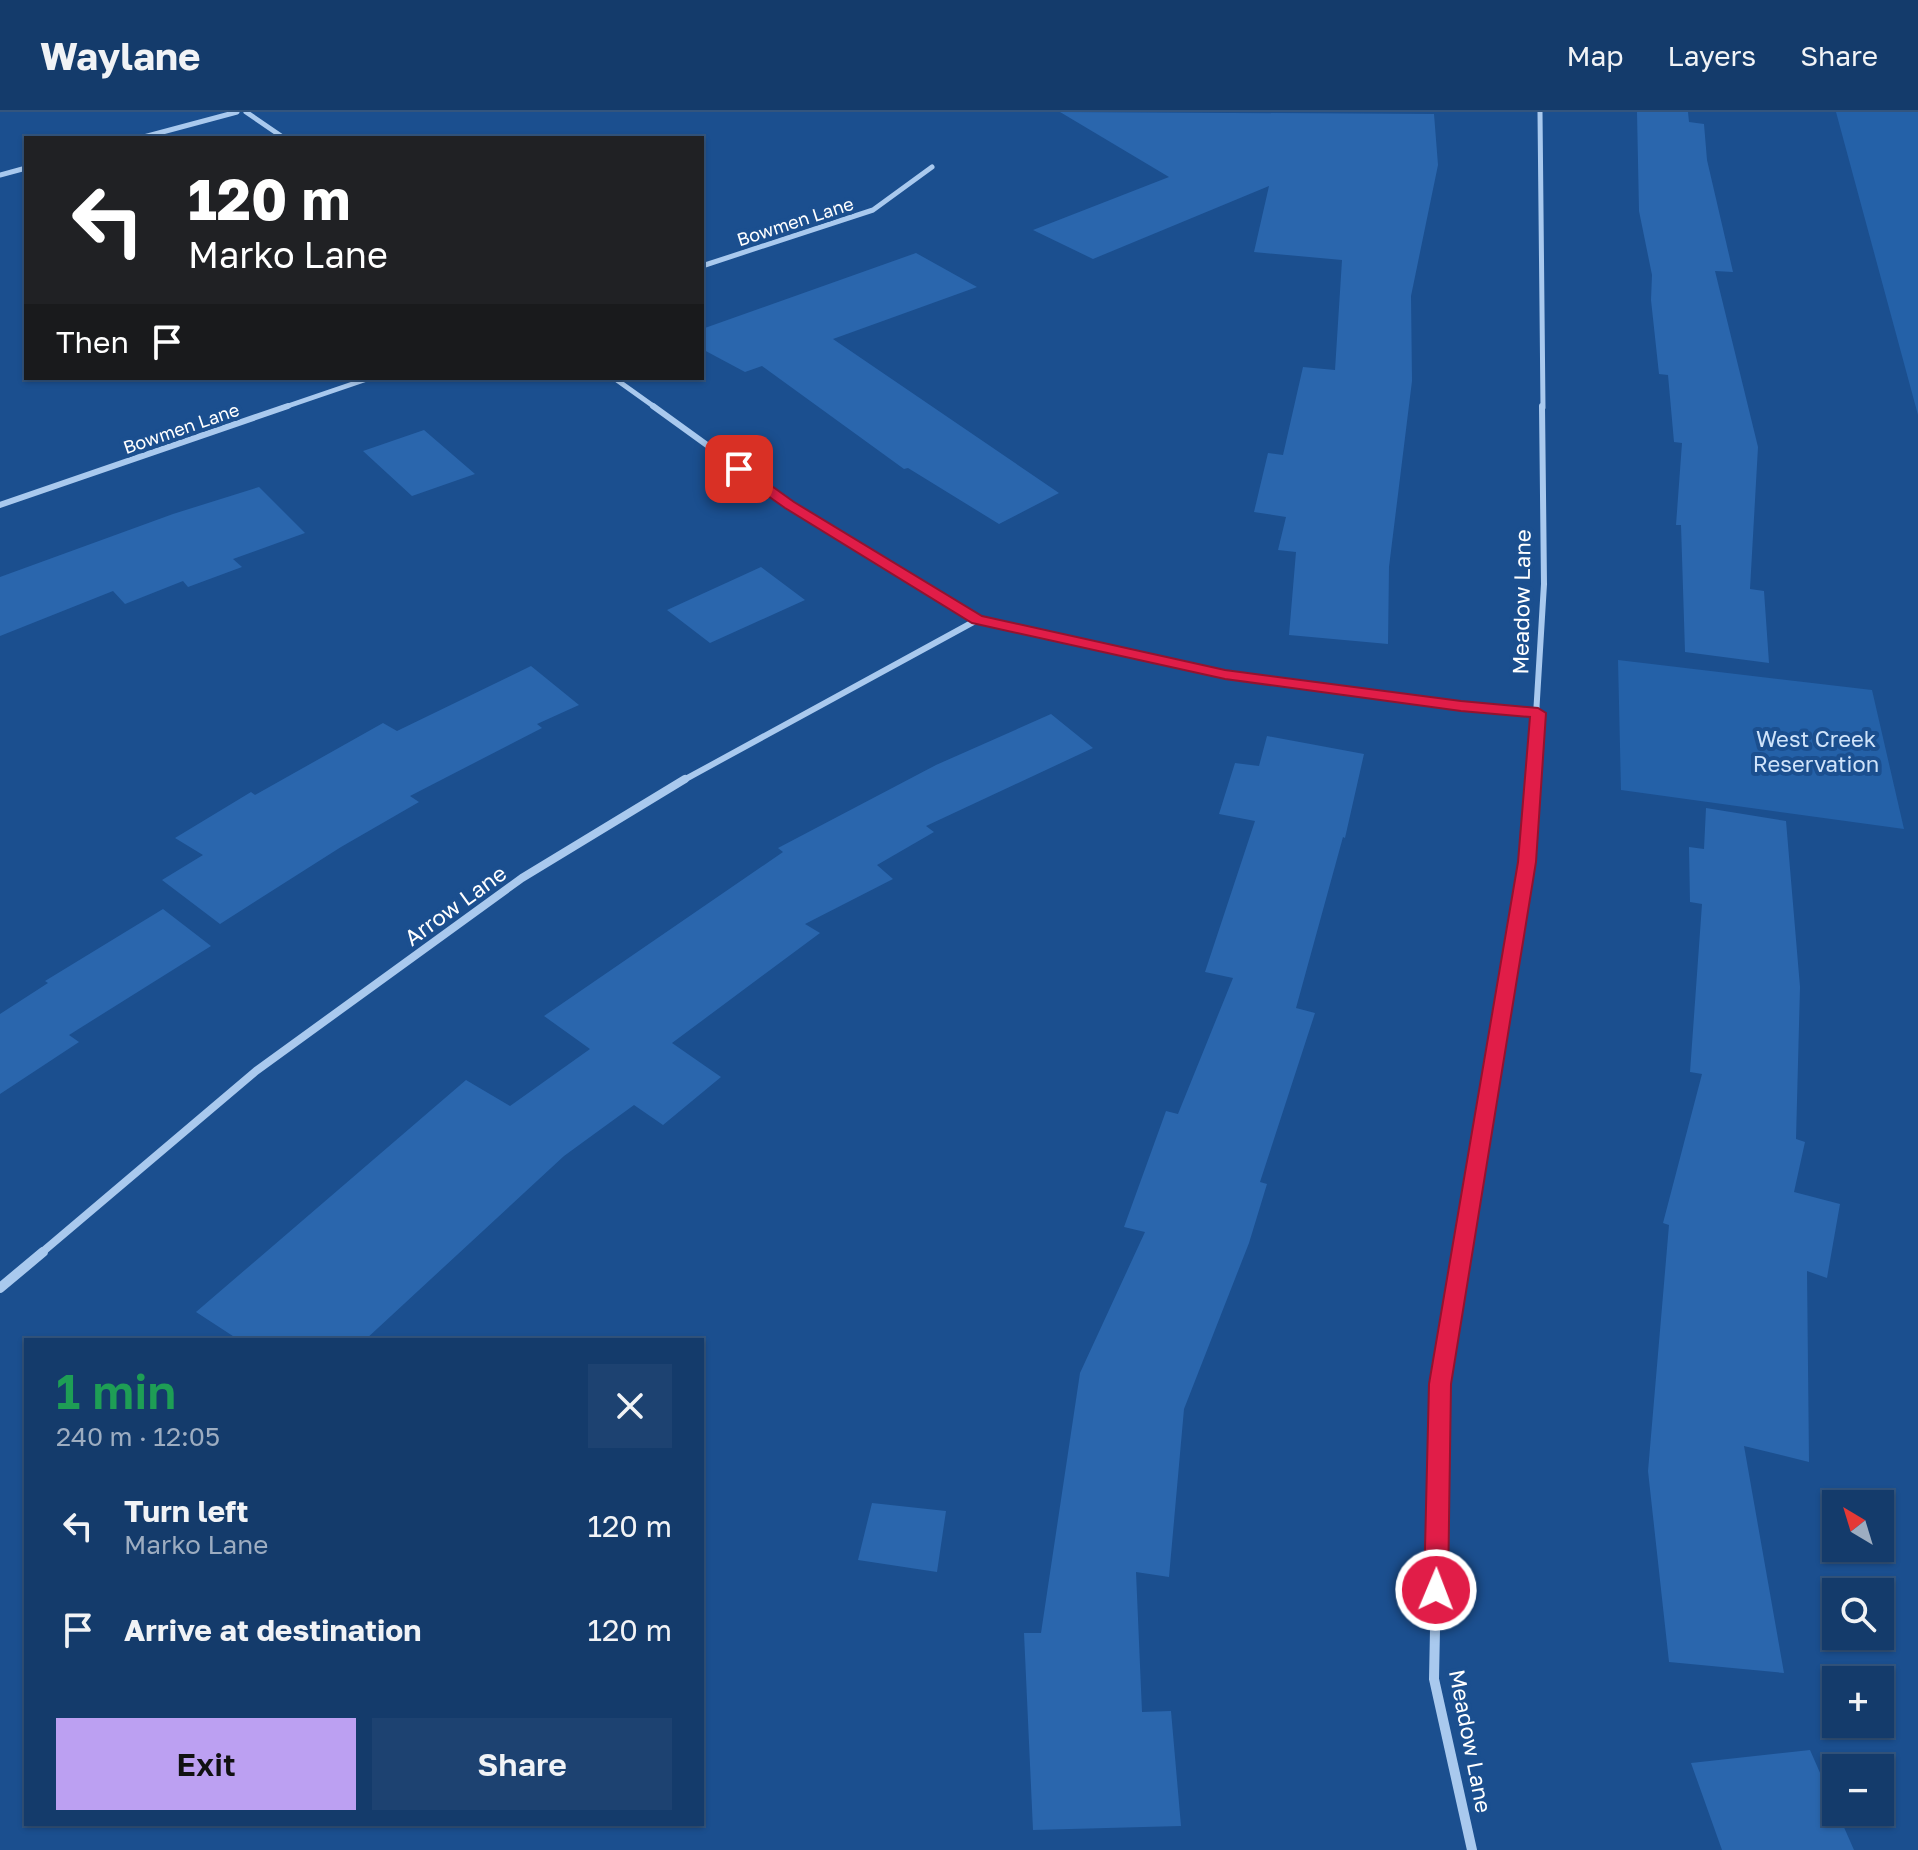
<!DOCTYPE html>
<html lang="en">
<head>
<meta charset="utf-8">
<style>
  :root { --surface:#143b6b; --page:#1d4271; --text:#f1f3f6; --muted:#9dadc1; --line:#33557e; --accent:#bca0f2 }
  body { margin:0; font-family:"Golos Text",sans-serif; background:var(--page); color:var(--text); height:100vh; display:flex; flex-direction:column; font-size:30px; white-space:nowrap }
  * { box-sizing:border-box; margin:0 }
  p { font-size:26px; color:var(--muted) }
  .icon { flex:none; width:44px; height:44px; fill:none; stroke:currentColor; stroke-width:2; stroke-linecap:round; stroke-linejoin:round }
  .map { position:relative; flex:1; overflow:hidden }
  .side { position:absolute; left:24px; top:1226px; width:680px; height:488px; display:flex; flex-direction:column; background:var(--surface); border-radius:0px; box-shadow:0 2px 6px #0004,0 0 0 2px var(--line) }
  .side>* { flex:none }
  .hud { position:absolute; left:24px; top:24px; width:680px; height:244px; border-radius:0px; box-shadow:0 2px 6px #0004,0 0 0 2px var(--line); background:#202124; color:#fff; overflow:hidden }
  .needle { width:52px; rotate:322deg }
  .tools { position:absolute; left:1822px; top:1378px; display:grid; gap:16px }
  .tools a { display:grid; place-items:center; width:72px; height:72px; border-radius:0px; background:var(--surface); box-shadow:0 2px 6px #0004,0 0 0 2px var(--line); font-size:40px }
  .pin { position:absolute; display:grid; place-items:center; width:68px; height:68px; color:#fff; margin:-34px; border-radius:16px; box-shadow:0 4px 12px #0006 }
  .me { position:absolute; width:88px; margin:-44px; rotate:1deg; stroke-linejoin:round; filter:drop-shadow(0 0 6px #0008) }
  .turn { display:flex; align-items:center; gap:28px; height:168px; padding:0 32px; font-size:36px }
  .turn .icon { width:104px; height:104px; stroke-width:2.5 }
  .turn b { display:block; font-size:56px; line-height:68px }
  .then { display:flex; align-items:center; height:76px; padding:0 32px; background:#0003; gap:16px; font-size:30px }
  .round { display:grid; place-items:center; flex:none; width:84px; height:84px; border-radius:0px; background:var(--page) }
  .overview { display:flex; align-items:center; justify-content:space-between; height:136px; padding:0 32px }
  h1 { font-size:48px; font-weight:600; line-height:60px; color:#1e9e55 }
  .action { display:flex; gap:16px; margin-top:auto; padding:16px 32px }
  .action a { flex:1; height:92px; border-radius:0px; background:var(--accent); color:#111; font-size:32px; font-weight:600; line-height:92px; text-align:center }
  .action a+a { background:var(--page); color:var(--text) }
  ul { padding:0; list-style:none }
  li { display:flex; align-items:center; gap:24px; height:104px; padding:0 32px }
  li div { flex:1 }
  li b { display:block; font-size:30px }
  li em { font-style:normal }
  header { display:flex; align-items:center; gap:48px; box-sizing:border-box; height:112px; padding:0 40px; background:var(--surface); border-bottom:2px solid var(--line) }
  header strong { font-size:38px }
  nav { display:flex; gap:44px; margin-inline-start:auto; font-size:28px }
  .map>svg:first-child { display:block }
  .green { fill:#2461a8 }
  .building { fill:#2a66ad }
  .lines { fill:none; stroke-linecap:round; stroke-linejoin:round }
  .street-far3 { stroke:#a9c9ee; stroke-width:5 }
  .street-far2 { stroke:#a9c9ee; stroke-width:6 }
  .street-far1 { stroke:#a9c9ee; stroke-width:8 }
  .street { stroke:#a9c9ee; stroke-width:10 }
  .route { fill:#e11d48; stroke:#92132f; stroke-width:2 }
  .labels { text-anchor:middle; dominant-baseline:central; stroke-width:8; stroke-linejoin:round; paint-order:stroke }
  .far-street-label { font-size:18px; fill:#fff; stroke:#1b4f8f }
  .street-label { font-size:22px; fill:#fff; stroke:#1b4f8f }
  .park-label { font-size:22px; fill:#cfe3fa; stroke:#1b4f8f }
</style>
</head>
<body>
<header>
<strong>Waylane</strong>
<nav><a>Map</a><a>Layers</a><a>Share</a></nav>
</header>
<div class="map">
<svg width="1918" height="1738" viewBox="0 0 1918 1738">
  <rect width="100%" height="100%" fill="#1b4f8f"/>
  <path class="green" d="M1836 0H1918V303Z
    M1618 548 1872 578 1904 717 1621 678Z"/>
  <path class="building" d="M1060 0 1434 2 1438 53 1411 184 1412 269 1389 455 1388 532 1289 523 1296 440 1278 438 1286 405 1254 400 1268 341 1283 343 1303 255 1335 258 1342 148 1254 140 1269 74 1093 147 1033 118 1169 65Z
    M1637 0H1688L1689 10 1704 12 1707 48 1733 160 1715 159 1758 335 1750 477 1764 479 1769 551 1685 540 1681 413H1676L1682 331 1674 330 1668 263 1659 262 1651 188 1652 163 1639 99Z
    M916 141 977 175 833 227 1059 381 999 412 908 356 904 357 762 254 745 260 702 237V217Z
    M424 318 475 362 412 384 363 339Z
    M259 375 305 421 233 447 242 455 188 475 183 469 125 492 113 479 0 524V465L173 402Z
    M761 455 805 488 710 531 667 498Z
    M531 554 579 593 537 612 542 616 410 684 419 690 341 735 220 812 162 768 203 743 175 726 251 680 255 683 383 611 397 619Z
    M1051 602 1093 636 926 714 934 720 877 753 893 767 805 812 820 821 672 931 721 965 663 1013 634 993 564 1044 365 1228H239L196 1200 466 968 510 994 590 937 544 904 783 740 778 736 936 653Z
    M1267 624 1364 642 1345 726 1343 725 1296 896 1315 901 1260 1070 1267 1072 1249 1131 1184 1297 1169 1465 1136 1460 1142 1600 1171 1599 1181 1714 1033 1718 1024 1521H1041L1080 1261 1145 1120 1124 1115 1166 999 1178 1002 1233 866 1205 860 1255 709 1219 702 1235 651 1259 654Z
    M1706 696 1786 709 1800 875 1796 1027 1805 1030 1794 1080 1840 1092 1827 1166 1807 1159 1809 1350 1744 1334 1784 1561 1669 1550 1648 1359 1669 1113 1663 1111 1702 962 1690 960 1702 792 1690 790 1689 735 1704 737Z
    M163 797 211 834 69 923 79 930 0 982V902L48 871 45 869Z
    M872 1391 946 1399 937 1460 858 1448Z
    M1810 1638 1854 1738H1722L1691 1651Z"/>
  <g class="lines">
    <path class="street-far3" d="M246 0 284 26
      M1540 0 1543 296
      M140 26 237 0
      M0 63 26 56
      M702 154 873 98 932 55
      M614 266 656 296
      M282 296 370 266"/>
    <path class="street-far2" d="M653 294 790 393 977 508 1225 562 1461 594 1538 601
      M0 393 288 294
      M682 669 977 508
      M1532 669 1544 472 1542 294"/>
    <path class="street-far1" d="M40 1142 256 959 522 766 685 667
      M1462 1142 1527 750 1532 667"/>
    <path class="street" d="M1462 1140 1440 1272 1434 1567 1472 1738
      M0 1176 43 1140"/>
  </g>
  <path class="route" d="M734 354H744L794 390 982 504 1225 558 1461 589 1538 596 1546 601 1536 750 1451 1272 1448 1478 1444 1486 1436 1489 1428 1486 1424 1478 1429 1272 1518 750 1530 605 1461 599 1225 567 972 511 785 396 734 360Z"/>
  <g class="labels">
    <g class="far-street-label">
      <text transform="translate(795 109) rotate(-18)">Bowmen Lane</text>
      <text transform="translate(181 316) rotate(-19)">Bowmen Lane</text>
    </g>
    <g class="street-label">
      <text transform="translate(1521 490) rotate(-89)">Meadow Lane</text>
      <text transform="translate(455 793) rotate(-36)">Arrow Lane</text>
      <text transform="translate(1471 1629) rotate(79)">Meadow Lane</text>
    </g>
    <g class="park-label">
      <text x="1816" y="626">West Creek<tspan x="1816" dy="25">Reservation</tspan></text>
    </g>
  </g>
</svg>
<div class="tools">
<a><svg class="needle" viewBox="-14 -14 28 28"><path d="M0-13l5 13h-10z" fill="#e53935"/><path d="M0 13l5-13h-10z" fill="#9dadc1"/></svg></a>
<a><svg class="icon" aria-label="search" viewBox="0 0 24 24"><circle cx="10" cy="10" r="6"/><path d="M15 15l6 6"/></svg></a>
<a>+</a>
<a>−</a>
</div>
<div class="pin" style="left:739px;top:357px;background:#d93025"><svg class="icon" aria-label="arrive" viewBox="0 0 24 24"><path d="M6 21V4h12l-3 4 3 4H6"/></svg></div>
<svg class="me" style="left:1436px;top:1478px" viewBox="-20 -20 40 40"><circle r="17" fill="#e11d48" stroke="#fff" stroke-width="3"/><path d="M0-11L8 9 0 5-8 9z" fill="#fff"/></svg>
<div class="hud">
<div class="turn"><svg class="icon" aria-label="left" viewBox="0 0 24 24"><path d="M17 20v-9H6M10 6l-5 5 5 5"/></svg><div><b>120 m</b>Marko Lane</div></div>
<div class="then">Then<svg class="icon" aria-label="arrive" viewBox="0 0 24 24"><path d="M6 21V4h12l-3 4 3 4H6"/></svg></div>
</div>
<section class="side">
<div class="overview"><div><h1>1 min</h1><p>240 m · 12:05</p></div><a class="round"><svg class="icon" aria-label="close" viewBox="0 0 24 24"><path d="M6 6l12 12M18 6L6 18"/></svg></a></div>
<ul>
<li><svg class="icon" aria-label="left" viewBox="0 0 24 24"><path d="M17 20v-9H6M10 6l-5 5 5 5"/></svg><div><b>Turn left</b><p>Marko Lane</p></div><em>120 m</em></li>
<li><svg class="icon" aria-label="arrive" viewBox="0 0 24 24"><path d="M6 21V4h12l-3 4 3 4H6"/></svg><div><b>Arrive at destination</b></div><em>120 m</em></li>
</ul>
<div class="action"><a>Exit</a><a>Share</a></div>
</section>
</div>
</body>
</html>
